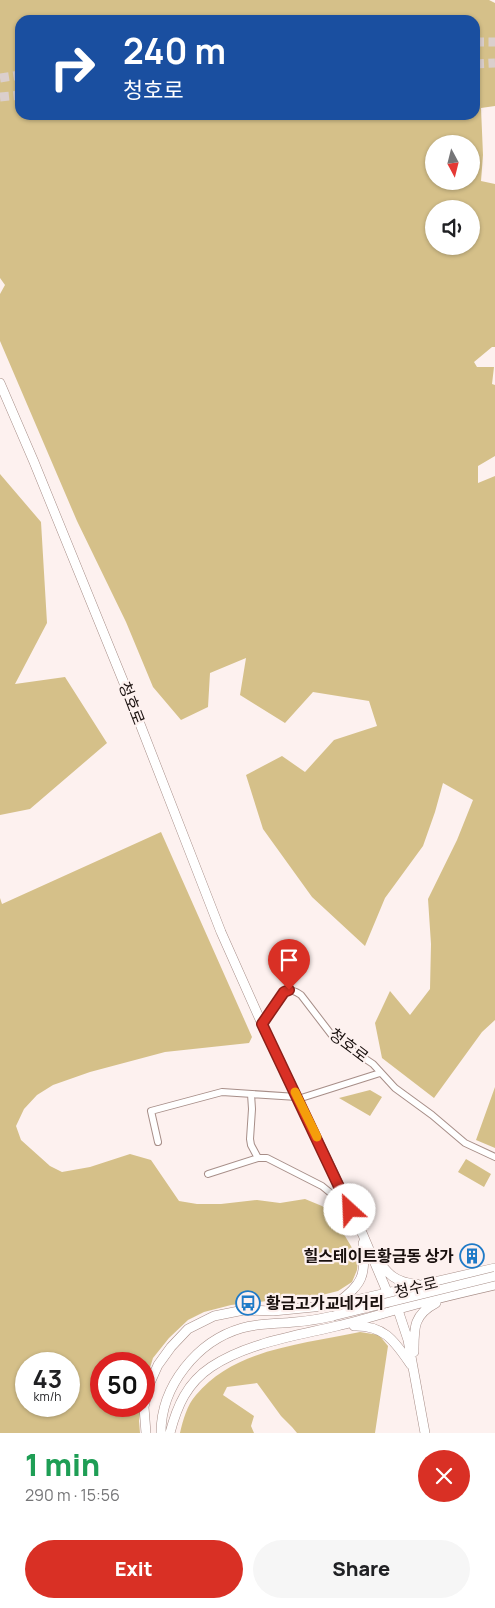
<!DOCTYPE html>
<html lang="en">
<head>
<meta charset="utf-8">
<style>
  :root { --surface:#fff; --page:#f6f6f6; --text:#202124; --muted:#757577; --accent:#d93025 }
  body { margin:0; font-family:Manrope,"Noto Sans KR",sans-serif; background:var(--page); color:var(--text); height:100vh; display:flex; flex-direction:column; font-size:19px; white-space:nowrap }
  * { box-sizing:border-box; margin:0 }
  p { font-size:16px; color:var(--muted) }
  .icon { flex:none; width:28px; height:28px; fill:none; stroke:currentColor; stroke-width:2; stroke-linecap:round; stroke-linejoin:round }
  .map { position:relative; height:1433px; overflow:hidden }
  .sheet { display:flex; flex-direction:column; background:var(--surface); flex:1 }
  .sheet>* { flex:none }
  .hud { position:absolute; left:15px; top:15px; width:465px; height:105px; border-radius:15px; box-shadow:0 1px 4px #0004; background:#1a4fa0; color:#fff; overflow:hidden }
  .needle { width:32px; rotate:173deg }
  .fabs { position:absolute; left:425px; top:135px; display:grid; gap:10px }
  .fabs a { display:grid; place-items:center; width:55px; height:55px; border-radius:50%; background:var(--surface); box-shadow:0 1px 4px #0004; font-size:25px }
  .speed { position:absolute; left:15px; top:1352px; display:flex; gap:10px; font-size:25px; font-weight:700; text-align:center }
  .speed>* { display:grid; place-content:center; width:65px; height:65px; border-radius:50%; background:var(--surface); box-shadow:0 1px 4px #0004; line-height:1 }
  .speed small { font-size:12px; font-weight:400 }
  .speed .limit { border:8px solid #d22; background:#fff; color:#111 }
  .pin { position:absolute; display:grid; place-items:center; width:42px; height:42px; color:#fff; margin:-51px -21px; border-radius:50% 50% 50% 0; rotate:-45deg; box-shadow:0 0 5px #0007 }
  .pin .icon { rotate:45deg }
  .me { position:absolute; width:55px; margin:-28px; rotate:335deg; stroke-linejoin:round; filter:drop-shadow(0 0 4px #0008) }
  .turn { display:flex; align-items:center; gap:18px; height:105px; padding:0 25px; font-size:22px }
  .turn .icon { width:65px; height:65px; stroke-width:2.5 }
  .turn b { display:block; font-size:35px; line-height:42px }
  .round { display:grid; place-items:center; flex:none; width:52px; height:52px; border-radius:26px; background:var(--page) }
  .headline { display:flex; align-items:center; justify-content:space-between; height:85px; padding:0 25px }
  h1 { font-size:30px; font-weight:800; line-height:38px; color:#1e9e55 }
  .cta { display:flex; gap:10px; margin-top:auto; padding:10px 25px }
  .cta a { flex:1; height:58px; border-radius:30px; background:var(--accent); color:#fff; font-size:20px; font-weight:800; line-height:58px; text-align:center }
  .cta a+a { background:var(--page); color:var(--text) }
  .map>svg:first-child { display:block }
  .green { fill:#d5c089; fill-rule:evenodd }
  .lines { fill:none; stroke-linecap:round; stroke-linejoin:round }
  .secondary-tunnel { stroke:#dbcfcd; stroke-width:9; stroke-dasharray:9 4.5; stroke-linecap:butt }
  .minor-casing { stroke:#a78e88; stroke-width:8 }
  .secondary-casing { stroke:#a78e88; stroke-width:10 }
  .minor { stroke:#fff; stroke-width:6 }
  .secondary { stroke:#fff; stroke-width:9 }
  .secondary-bridge-casing { stroke:#a78e88; stroke-width:10; stroke-linecap:butt }
  .secondary-bridge { stroke:#fff; stroke-width:9 }
  .route-casing { stroke:#8d1f18; stroke-width:12 }
  .route { stroke:#d93025; stroke-width:9 }
  .slow { stroke:#f59e0b; stroke-width:9 }
  .labels { text-anchor:middle; dominant-baseline:central; stroke-width:4.5; stroke-linejoin:round; paint-order:stroke }
  .street-label { font-size:16px; fill:#19100e; stroke:#fdf1ef }
  .poi-label { font-size:16px; font-weight:bold; fill:#19100e; stroke:#fdf1ef; text-anchor:end }
</style>
</head>
<body>
<div class="map">
<svg width="495" height="1433" viewBox="0 0 495 1433">
  <rect width="100%" height="100%" fill="#fdf1ef"/>
  <path class="green" d="M0 0H489L495 3V106L481 108 483 155 481 181 495 184V347H492L474 362 477 367H494L492 384 495 385V456L478 466V483L495 476V1020L482 1032 434 1098 382 1058 375 1023 390 991 410 1015 430 989 431 944 428 899 457 840 473 800 443 783 435 812 423 846 385 898 365 946 312 897 263 829 246 775 282 756 305 772 334 740 377 726 369 701 313 692 285 723 240 695 246 658 210 673 208 707 181 720 153 687 126 622 77 521 0 341V294L5 285 0 278ZM20 20H475V115H20ZM434 144H471V181H434ZM434 209H471V246H434Z
    M0 474 41 522 47 623 15 684 65 677 107 743 30 809 0 815Z
    M161 832 252 1037 249 1043 165 1052 90 1072 53 1085 37 1095 24 1109 16 1126 21 1140 50 1166 62 1172 90 1167 130 1154 151 1160 179 1201 197 1204H221L257 1200 280 1203 305 1199 322 1206 332 1214 358 1258 357 1270 352 1282 338 1291 322 1295 231 1305 204 1312 188 1320 169 1338 153 1358 144 1387V1364H101V1406H141L139 1421 140 1433H0V898L2 904ZM26 1364H69V1406H26Z
    M495 1087V1148L476 1140Z
    M370 1090 382 1097 370 1116 339 1098Z
    M466 1159 491 1174 484 1187 458 1172Z
    M360 1332 379 1335 388 1346 375 1433H297L292 1427 281 1416 257 1383 227 1387 223 1395 254 1416 251 1426 254 1433H180C183 1420 187 1405 196 1395 235 1348 305 1344 360 1332Z"/>
  <g class="lines">
    <path class="secondary-tunnel" d="M475 42H495
      M475 64 495 63
      M0 78 20 75
      M0 97 20 95"/>
    <g class="minor-casing">
      <path id="minor" d="M262 1024 284 992C291 989 295 991 301 995L334 1038 373 1064 395 1088 432 1115 465 1143 495 1157
        M251 1094 252 1109 250 1139 251 1145 258 1158
        M298 1099 380 1073
        M158 1142 151 1111 222 1092 297 1097
        M208 1174 258 1158H267L322 1186 350 1209"/>
    </g>
    <g class="secondary-casing">
      <path id="secondary" d="M0 383 34 462 126 688 221 932 262 1024 363 1235 388 1294 398 1310 408 1340 425 1433
        M376 1257C387 1274 396 1283 417 1284
        M336 1304C364 1282 365 1278 363 1243
        M354 1326C385 1325 395 1342 411 1365
        M414 1352C414 1328 413 1315 436 1303
        M146 1433 144 1407 149 1385 158 1365 171 1347 188 1329 214 1316 244 1310 273 1311 334 1305 495 1268
        M161 1433C161 1386 197 1341 242 1328 259 1323 277 1324 295 1322 308 1321 320 1319 333 1316
        M170 1433C177 1406 187 1383 211 1367 247 1343 295 1336 337 1326 364 1320 390 1311 417 1304 443 1297 469 1291 495 1285"/>
    </g>
    <use href="#minor" class="minor"/>
    <use href="#secondary" class="secondary"/>
    <g class="secondary-bridge-casing">
      <path id="secondary-bridge" d="M333 1316 495 1276"/>
    </g>
    <use href="#secondary-bridge" class="secondary-bridge"/>
  </g>
  <g class="lines">
    <g class="route-casing">
      <path id="route" d="M289 990 284 992 262 1024 350 1210"/>
    </g>
    <use href="#route" class="route"/>
    <path class="slow" d="M295 1092 317 1137"/>
  </g>
  <defs>
    <g id="building-ring" transform="scale(1.25)"><circle r="9.5" fill="#fdf1ef" stroke="#1f7ac7" stroke-width="1.5"/><path d="M-4-6H4V6H1V3H-1V6H-4ZM-2.5-4.3h1.7v1.8h-1.7ZM.8-4.3h1.7v1.8H.8ZM-2.5-1h1.7V.8h-1.7ZM.8-1h1.7V.8H.8Z" fill="#1f7ac7"/></g>
    <g id="bus-ring" transform="scale(1.25)"><circle r="9.5" fill="#fdf1ef" stroke="#1f7ac7" stroke-width="1.5"/><path d="M-5-6H5V4H4V6H2V4H-2V6H-4V4H-5ZM-3.5-4V0h7V-4ZM-3.5 1.2v1.5H-2V1.2ZM2 1.2v1.5H3.5V1.2Z" fill="#1f7ac7"/></g>
  </defs>
  <g fill-rule="evenodd">
    <use href="#building-ring" x="472" y="1256"/>
    <use href="#bus-ring" x="248" y="1303"/>
  </g>
  <g class="labels">
    <g class="street-label">
      <text transform="translate(132 703) rotate(69)">청호로</text>
      <text transform="translate(349 1045) rotate(37)">청호로</text>
      <text transform="translate(416 1287) rotate(-14)">청수로</text>
    </g>
    <g class="poi-label">
      <text x="454" y="1256">힐스테이트황금동 상가</text>
      <text x="266" y="1303" text-anchor="start">황금고가교네거리</text>
    </g>
  </g>
</svg>
<div class="fabs">
<a><svg class="needle" viewBox="-14 -14 28 28"><path d="M0-13l5 13h-10z" fill="#e53935"/><path d="M0 13l5-13h-10z" fill="#757577"/></svg></a>
<a><svg class="icon" aria-label="sound" viewBox="0 0 24 24"><path d="M4 9h4l5-4v14l-5-4H4zM17 9q2 3 0 6"/></svg></a>
</div>
<div class="speed"><div>43<small>km/h</small></div><div class="limit">50</div></div>
<div class="pin" style="left:289px;top:990px;background:#d93025"><svg class="icon" aria-label="arrive" viewBox="0 0 24 24"><path d="M6 21V4h12l-3 4 3 4H6"/></svg></div>
<svg class="me" style="left:350px;top:1210px" viewBox="-20 -20 40 40"><circle r="19" fill="#fff"/><path d="M0-13L10 11 0 6-10 11z" fill="#d93025"/></svg>
<div class="hud">
<div class="turn"><svg class="icon" aria-label="right" viewBox="0 0 24 24"><path d="M7 20v-9h11M14 6l5 5-5 5"/></svg><div><b>240 m</b>청호로</div></div>
</div>
</div>
<section class="sheet">
<div class="headline"><div><h1>1 min</h1><p>290 m · 15:56</p></div><a class="round" style="background:#d93025;color:#fff"><svg class="icon" aria-label="close" viewBox="0 0 24 24"><path d="M6 6l12 12M18 6L6 18"/></svg></a></div>
<div class="cta"><a>Exit</a><a>Share</a></div>
</section>
</body>
</html>
